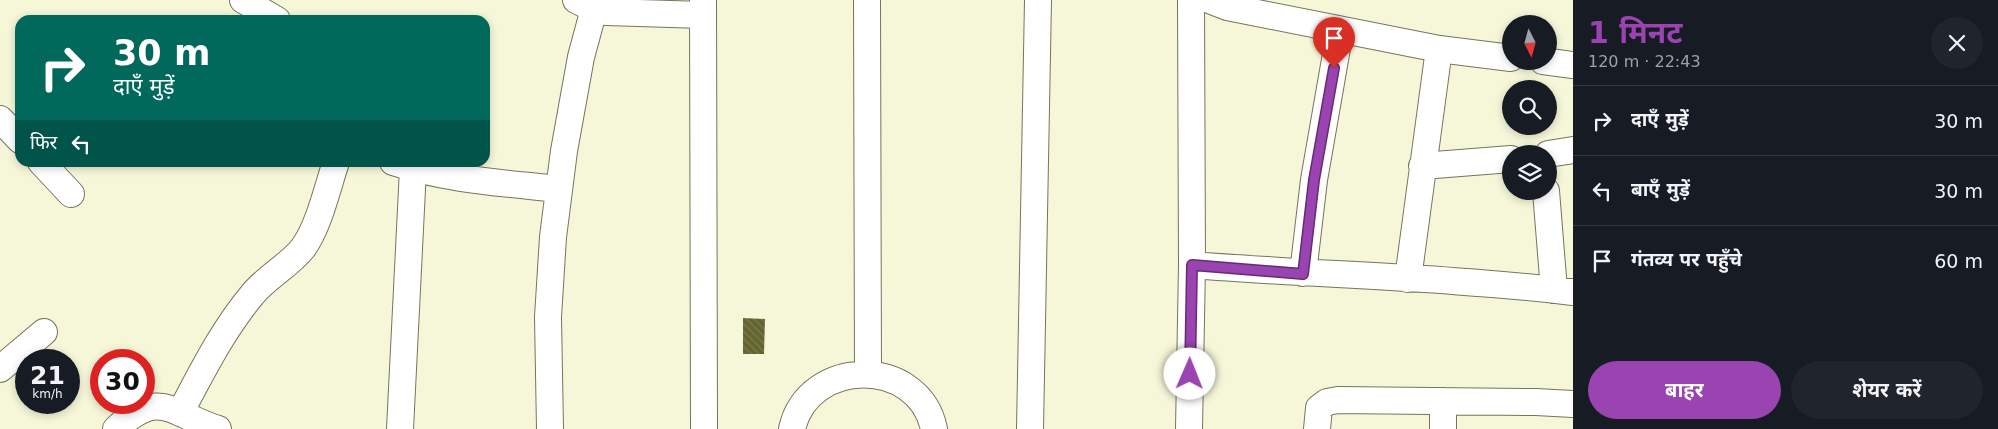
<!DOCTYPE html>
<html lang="hi">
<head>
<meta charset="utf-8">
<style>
  :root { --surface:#171b24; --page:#20242c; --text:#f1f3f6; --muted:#9ea1a6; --line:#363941; --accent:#9a44b1 }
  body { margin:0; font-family:"DejaVu Sans","Noto Sans Devanagari",sans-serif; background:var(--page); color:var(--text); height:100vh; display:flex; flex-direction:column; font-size:19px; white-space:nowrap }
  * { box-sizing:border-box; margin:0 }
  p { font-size:16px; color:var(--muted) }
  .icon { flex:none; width:28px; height:28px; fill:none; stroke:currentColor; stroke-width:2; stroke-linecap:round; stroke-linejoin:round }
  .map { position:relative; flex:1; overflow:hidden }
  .drawer { display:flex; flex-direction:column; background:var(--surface); width:425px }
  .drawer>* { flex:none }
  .top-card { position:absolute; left:15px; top:15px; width:475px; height:152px; border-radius:15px; box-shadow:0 2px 8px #0003; background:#00695c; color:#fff; overflow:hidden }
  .needle { width:32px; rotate:174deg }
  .tools { position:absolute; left:1502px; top:15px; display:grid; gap:10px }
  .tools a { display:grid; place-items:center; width:55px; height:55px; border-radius:50%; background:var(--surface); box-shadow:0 2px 8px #0003; font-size:25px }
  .speed { position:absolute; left:15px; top:349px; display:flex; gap:10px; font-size:25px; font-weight:700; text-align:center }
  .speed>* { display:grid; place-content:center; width:65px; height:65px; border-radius:50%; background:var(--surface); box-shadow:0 2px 8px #0003; line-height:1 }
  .speed small { font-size:12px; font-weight:400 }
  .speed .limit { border:8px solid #d22; background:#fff; color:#111 }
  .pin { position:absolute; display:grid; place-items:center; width:42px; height:42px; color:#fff; margin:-51px -21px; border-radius:50% 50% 50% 0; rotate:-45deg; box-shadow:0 0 5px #0007 }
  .pin .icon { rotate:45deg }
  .me { position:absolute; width:55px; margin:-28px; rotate:1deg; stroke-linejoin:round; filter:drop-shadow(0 0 4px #0008) }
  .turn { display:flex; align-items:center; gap:18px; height:105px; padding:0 15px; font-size:22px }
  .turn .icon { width:65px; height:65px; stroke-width:2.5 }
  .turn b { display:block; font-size:35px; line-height:42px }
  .then { display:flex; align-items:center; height:48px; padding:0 15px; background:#0003; gap:10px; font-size:19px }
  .round { display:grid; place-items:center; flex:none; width:52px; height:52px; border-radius:26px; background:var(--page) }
  .headline { display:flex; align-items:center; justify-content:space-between; height:85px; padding:0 15px }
  h1 { font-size:30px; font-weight:700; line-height:38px; color:var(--accent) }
  .button { display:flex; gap:10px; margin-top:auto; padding:10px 15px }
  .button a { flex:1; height:58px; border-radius:30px; background:var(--accent); color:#fff; font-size:20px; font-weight:700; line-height:58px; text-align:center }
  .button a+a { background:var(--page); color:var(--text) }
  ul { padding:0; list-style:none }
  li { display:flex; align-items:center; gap:15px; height:70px; padding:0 15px; border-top:1px solid var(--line) }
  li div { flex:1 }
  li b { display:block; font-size:19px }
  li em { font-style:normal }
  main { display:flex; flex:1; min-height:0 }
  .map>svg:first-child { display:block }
  .building { fill:url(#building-back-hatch) }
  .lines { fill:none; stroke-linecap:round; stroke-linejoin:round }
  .minor-casing { stroke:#75755b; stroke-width:28 }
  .minor { stroke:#fff; stroke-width:26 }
  .route-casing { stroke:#642c73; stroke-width:12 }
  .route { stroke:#9a44b1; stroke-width:9 }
</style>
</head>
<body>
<main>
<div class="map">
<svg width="1573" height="429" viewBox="0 0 1573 429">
  <defs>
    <pattern id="building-back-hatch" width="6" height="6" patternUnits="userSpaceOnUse" patternTransform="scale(1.25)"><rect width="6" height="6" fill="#646430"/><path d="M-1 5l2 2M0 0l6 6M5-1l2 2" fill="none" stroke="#7b7b53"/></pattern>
  </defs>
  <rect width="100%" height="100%" fill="#f6f7d9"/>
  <path class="building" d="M743 318 765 319 764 354H743Z"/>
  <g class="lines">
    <g class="minor-casing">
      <path id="minor" d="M243 0 277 20
        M576 0 594 9 606 12 703 15
        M703 0 704 429
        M867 0 868 373
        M1209 0 1227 7 1439 49 1511 58
        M1543 61 1573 65
        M0 119 20 140
        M1548 154 1573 150
        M41 162 71 194
        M393 162C446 180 504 183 559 189
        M1422 166 1511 159
        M1546 191 1554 290
        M1192 265C1319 275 1447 277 1573 292
        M1303 273 1314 180 1340 31
        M1408 279 1439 49
        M0 369 44 332
        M1443 401V429
        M180 413C202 372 222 331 252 295 266 277 289 266 303 248 319 226 327 189 336 162
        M116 429C161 386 172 415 218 429
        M400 429 413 169
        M550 429 548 317 553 237 564 151 581 57 594 9
        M792 429C808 357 919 356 934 429
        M1030 429 1038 0
        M1189 429 1192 265 1191 0
        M1317 429 1319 408 1327 402 1338 400 1536 402 1573 404"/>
    </g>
    <use href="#minor" class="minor"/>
  </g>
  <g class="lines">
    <g class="route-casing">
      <path id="route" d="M1190 374 1192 265 1303 274 1314 180 1334 68"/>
    </g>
    <use href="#route" class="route"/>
  </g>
</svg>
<div class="tools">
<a><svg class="needle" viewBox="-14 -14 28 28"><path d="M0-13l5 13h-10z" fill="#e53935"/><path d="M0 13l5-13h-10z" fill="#9ea1a6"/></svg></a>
<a><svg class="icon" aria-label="search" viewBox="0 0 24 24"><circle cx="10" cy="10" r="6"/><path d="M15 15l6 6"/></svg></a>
<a><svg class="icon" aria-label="layers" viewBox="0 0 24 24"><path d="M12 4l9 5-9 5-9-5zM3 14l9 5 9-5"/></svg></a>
</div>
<div class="speed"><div>21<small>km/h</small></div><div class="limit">30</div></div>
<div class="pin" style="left:1334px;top:68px;background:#d93025"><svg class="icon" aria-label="arrive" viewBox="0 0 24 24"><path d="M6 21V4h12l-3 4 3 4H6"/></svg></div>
<svg class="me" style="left:1190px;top:374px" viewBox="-20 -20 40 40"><circle r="19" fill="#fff"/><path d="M0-13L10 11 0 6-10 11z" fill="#9a44b1"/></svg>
<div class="top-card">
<div class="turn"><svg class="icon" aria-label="right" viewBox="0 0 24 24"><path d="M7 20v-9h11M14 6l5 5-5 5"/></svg><div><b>30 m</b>दाएँ मुड़ें</div></div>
<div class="then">फिर<svg class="icon" aria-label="left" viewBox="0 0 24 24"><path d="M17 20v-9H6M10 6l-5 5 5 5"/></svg></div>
</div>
</div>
<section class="drawer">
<div class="headline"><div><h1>1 मिनट</h1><p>120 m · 22:43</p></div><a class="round"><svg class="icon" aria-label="close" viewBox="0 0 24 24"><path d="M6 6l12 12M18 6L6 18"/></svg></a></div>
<ul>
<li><svg class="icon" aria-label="right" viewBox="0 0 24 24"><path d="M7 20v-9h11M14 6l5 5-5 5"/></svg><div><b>दाएँ मुड़ें</b></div><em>30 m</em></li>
<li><svg class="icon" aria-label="left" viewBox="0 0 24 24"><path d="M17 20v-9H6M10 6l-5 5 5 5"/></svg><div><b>बाएँ मुड़ें</b></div><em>30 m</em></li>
<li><svg class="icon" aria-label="arrive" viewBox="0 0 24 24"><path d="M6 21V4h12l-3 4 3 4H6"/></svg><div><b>गंतव्य पर पहुँचे</b></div><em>60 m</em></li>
</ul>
<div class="button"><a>बाहर</a><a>शेयर करें</a></div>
</section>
</main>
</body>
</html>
